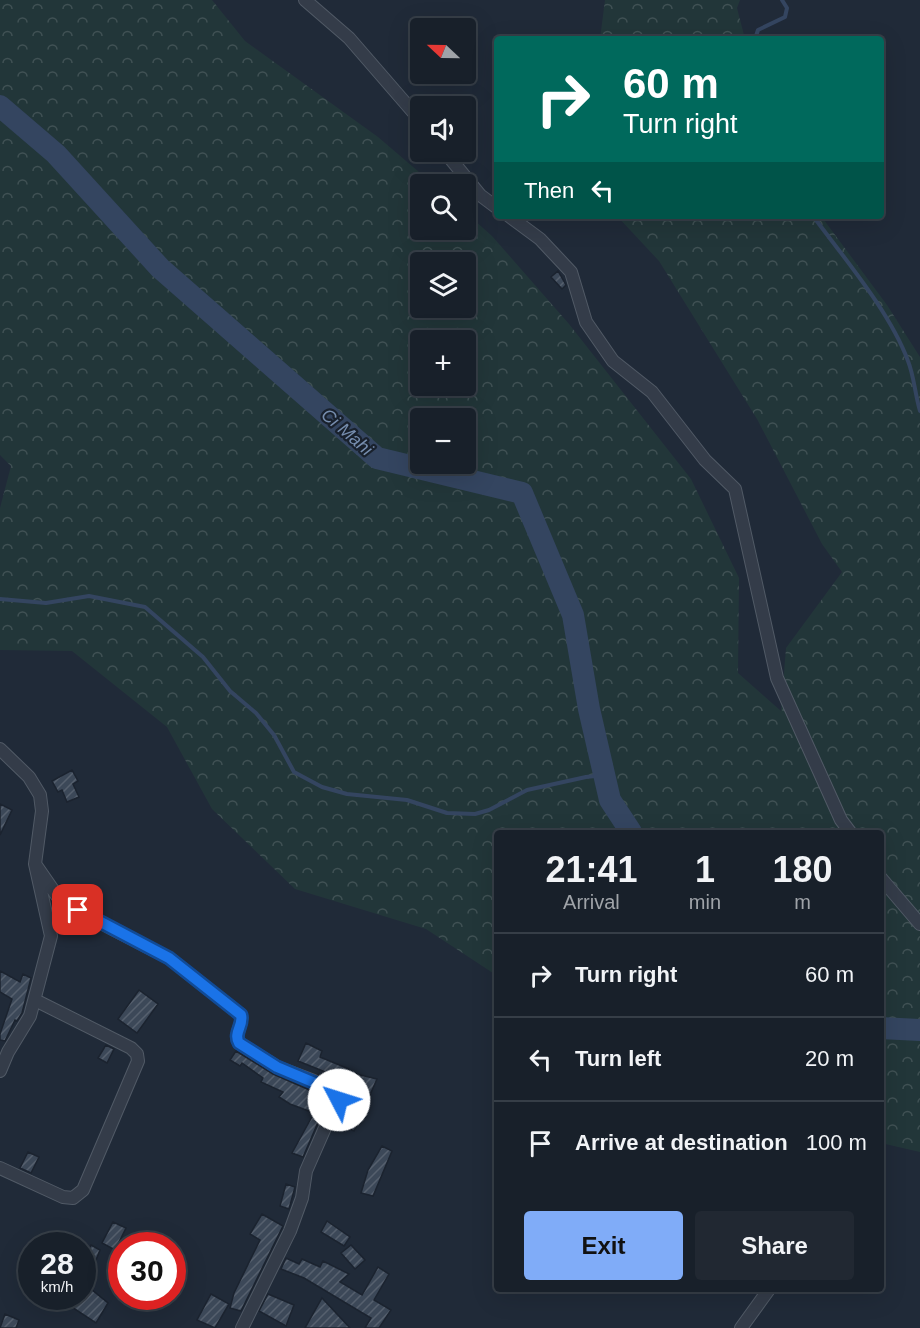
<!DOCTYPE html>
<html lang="en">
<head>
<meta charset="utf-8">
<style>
  :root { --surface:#18202a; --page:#212832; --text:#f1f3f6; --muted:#9fa3a8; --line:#363e47; --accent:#80acf8 }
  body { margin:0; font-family:Arial,sans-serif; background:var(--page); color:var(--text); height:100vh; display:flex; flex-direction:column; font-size:22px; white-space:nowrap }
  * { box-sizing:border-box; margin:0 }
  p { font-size:20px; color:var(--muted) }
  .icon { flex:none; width:33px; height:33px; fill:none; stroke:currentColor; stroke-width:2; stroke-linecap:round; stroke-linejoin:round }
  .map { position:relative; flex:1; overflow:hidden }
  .sheet { position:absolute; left:494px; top:830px; width:390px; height:462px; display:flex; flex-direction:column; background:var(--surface); border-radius:6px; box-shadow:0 6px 24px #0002,0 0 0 2px var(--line) }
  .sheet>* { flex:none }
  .guide { position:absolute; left:494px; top:36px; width:390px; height:183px; border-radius:6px; box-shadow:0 6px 24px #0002,0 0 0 2px var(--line); background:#00695c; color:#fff; overflow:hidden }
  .needle { width:39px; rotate:292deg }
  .tools { position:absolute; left:410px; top:18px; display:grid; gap:12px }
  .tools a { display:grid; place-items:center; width:66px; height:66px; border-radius:6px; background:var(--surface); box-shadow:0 6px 24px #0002,0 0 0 2px var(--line); font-size:30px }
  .speed { position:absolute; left:18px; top:1232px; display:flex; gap:12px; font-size:30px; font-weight:700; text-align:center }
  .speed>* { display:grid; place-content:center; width:78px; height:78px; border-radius:50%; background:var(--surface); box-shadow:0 6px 24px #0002,0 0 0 2px var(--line); line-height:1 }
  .speed small { font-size:15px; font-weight:400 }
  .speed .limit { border:9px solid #d22; background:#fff; color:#111 }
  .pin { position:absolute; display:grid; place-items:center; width:51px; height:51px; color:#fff; margin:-26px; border-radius:12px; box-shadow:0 3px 9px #0006 }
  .me { position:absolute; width:66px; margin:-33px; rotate:310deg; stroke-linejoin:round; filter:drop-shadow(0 0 4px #0008) }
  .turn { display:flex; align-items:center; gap:21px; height:126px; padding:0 30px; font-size:27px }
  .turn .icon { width:78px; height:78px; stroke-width:2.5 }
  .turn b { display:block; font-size:42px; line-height:51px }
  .then { display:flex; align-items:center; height:57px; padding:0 30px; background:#0003; gap:12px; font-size:22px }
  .eta { display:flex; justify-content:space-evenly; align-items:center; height:102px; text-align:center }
  .eta b { font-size:36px; font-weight:600; line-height:42px }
  .primary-button { display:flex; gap:12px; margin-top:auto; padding:12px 30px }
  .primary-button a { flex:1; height:69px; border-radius:6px; background:var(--accent); color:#111; font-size:24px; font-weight:600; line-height:69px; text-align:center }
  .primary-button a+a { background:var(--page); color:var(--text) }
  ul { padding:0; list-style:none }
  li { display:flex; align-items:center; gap:18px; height:84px; padding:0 30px; border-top:2px solid var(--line) }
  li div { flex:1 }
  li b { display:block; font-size:22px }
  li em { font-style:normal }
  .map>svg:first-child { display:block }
  .forest { fill:url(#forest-crowns); fill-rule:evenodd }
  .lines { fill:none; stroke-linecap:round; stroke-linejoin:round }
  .stream { stroke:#344560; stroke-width:4 }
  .river { stroke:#344560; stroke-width:22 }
  .building { fill:url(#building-hatch); stroke:#1b232f; stroke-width:1.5 }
  .street-casing { stroke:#515a66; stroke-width:14 }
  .street { stroke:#343c49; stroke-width:12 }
  .route-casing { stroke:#114b97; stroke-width:15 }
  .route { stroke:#1a73e8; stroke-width:10 }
  .labels { text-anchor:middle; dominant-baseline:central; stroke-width:4.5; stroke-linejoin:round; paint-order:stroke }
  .water-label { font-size:18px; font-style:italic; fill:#768dae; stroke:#19212d }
</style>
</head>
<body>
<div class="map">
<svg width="920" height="1328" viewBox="0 0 920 1328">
  <defs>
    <pattern id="forest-crowns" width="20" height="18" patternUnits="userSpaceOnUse" patternTransform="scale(1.5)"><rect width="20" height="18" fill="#223639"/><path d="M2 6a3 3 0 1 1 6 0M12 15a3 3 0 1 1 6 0" fill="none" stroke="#405154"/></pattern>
    <pattern id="building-hatch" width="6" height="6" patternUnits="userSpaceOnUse" patternTransform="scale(1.5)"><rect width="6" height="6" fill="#3c4858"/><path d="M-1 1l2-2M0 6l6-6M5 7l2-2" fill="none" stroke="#56606e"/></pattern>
  </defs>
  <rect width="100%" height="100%" fill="#202a38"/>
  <path class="forest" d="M0 0H212L245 41 378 137 433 184H420V230H465V212L492 236 569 324 691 479 739 578 738 673 781 711 786 648 842 572 822 544 757 419 659 261 617 216H821L887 305 920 357V1152L881 1143 880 832H496V975L426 929 295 889 212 809 167 727 72 651 0 650V508L11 466 0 455ZM420 262H465V308H420ZM420 340H465V386H420ZM420 418H465V464H420Z
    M605 0H740L737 8 745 39H600Z"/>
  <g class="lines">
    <path class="stream" d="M755 39 758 30 785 17 787 8 782 0
      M813 216C844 258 890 312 908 361 914 376 915 394 920 411
      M0 599 46 603 89 596 145 607 203 657 230 691 256 713 274 735 294 772 322 787 347 794 407 800 447 813 475 814 489 810 527 790 586 777 604 775"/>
    <path class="river" d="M0 106 56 154 160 268 377 458 522 493 573 615 589 709 610 800 631 832
      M880 1028 920 1030"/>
  </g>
  <path class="building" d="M558 271 566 285 562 289 551 277Z
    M72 770 78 781 73 784 79 797 67 802 62 790 58 792 52 781Z
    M0 804 12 810 0 835Z
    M0 971 20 982 23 974 31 978 22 1013 17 1021 15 1020 5 1041 0 1040V1034L12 999 0 992Z
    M139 990 158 1004 137 1033 118 1019Z
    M306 1043 322 1051 320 1057 349 1069 348 1072 377 1079 354 1131 336 1122 347 1102 350 1104 355 1084 298 1061Z
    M106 1045 114 1049 107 1063 98 1058Z
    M236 1051 273 1074 321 1095 318 1101 326 1104 303 1157 292 1153 314 1113 290 1104 279 1097 283 1092 261 1082 263 1078 242 1063 240 1066 230 1060Z
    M382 1146 392 1151 373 1196 361 1193 368 1170Z
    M28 1152 39 1157 31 1173 20 1168Z
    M286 1184 295 1187 289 1209 280 1206Z
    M262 1214 283 1226 241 1311 230 1308 234 1293 260 1240 250 1234Z
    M327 1221 350 1237 344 1246 321 1232Z
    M113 1222 126 1228 115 1250 102 1243Z
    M91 1245 100 1250 86 1285 108 1303 96 1323 55 1296H82V1265Z
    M351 1245 365 1260 355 1269 341 1253Z
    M286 1258 299 1264 302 1259 320 1267 323 1261 349 1274 340 1282 362 1295 378 1267 389 1274 374 1300 391 1310 379 1328H365L371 1318 304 1278 281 1269Z
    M211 1294 229 1304 215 1328 197 1320Z
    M268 1294 294 1305 286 1326 259 1311Z
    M322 1298 350 1328H305Z
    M5 1314 19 1320 16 1328H0Z"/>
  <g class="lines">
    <g class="street-casing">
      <path id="street" d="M305 0 349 38 420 120
        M445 152 480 195 496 207
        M509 216 540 239 571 272 586 322 613 361 652 392 705 460 735 489 777 678 841 820 850 832
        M0 749 29 777 40 795 42 811 35 864 51 936 30 1016 8 1052 0 1071
        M35 864 62 903 169 958 241 1015C244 1025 233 1033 239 1043L277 1067 314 1081 339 1096 306 1171 302 1198 290 1231 242 1328
        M880 877 920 924
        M0 1168 63 1197 73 1198 83 1190 138 1061 137 1054 131 1048 35 1000
        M741 1328 770 1288"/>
    </g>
    <use href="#street" class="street"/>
  </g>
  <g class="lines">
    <g class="route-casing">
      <path id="route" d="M78 910 169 958 241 1015C244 1025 233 1033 239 1043L277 1067 334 1091 339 1100"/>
    </g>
    <use href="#route" class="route"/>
  </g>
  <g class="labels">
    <g class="water-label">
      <text transform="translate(347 432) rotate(41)">Ci Mahi</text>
    </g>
  </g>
</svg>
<div class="tools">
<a><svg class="needle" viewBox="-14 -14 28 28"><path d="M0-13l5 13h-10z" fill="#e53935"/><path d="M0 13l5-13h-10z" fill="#9fa3a8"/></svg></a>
<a><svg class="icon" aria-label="sound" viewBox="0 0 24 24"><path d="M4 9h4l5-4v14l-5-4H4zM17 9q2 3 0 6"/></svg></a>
<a><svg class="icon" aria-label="search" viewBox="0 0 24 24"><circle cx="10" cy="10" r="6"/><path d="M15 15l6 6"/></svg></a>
<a><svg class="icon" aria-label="layers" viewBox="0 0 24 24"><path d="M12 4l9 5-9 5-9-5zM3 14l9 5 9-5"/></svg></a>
<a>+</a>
<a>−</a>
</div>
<div class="speed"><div>28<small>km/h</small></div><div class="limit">30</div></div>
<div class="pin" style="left:78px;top:910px;background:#d93025"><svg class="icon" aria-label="arrive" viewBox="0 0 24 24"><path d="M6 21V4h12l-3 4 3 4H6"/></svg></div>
<svg class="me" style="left:339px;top:1100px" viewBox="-20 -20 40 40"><circle r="19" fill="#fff"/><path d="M0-13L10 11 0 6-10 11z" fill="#1a73e8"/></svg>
<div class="guide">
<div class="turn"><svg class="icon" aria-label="right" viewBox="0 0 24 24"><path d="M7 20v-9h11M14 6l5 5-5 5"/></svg><div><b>60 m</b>Turn right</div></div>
<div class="then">Then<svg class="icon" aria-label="left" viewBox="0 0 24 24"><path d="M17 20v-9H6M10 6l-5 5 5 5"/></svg></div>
</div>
<section class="sheet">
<div class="eta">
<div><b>21:41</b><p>Arrival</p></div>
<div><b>1</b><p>min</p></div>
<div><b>180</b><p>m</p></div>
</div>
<ul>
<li><svg class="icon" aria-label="right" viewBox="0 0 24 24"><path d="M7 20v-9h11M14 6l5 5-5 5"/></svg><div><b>Turn right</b></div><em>60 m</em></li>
<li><svg class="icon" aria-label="left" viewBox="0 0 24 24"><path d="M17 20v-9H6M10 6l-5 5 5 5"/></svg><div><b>Turn left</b></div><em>20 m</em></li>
<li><svg class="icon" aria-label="arrive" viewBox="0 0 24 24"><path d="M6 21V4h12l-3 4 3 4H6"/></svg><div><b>Arrive at destination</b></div><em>100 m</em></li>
</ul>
<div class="primary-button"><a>Exit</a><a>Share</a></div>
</section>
</div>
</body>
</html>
